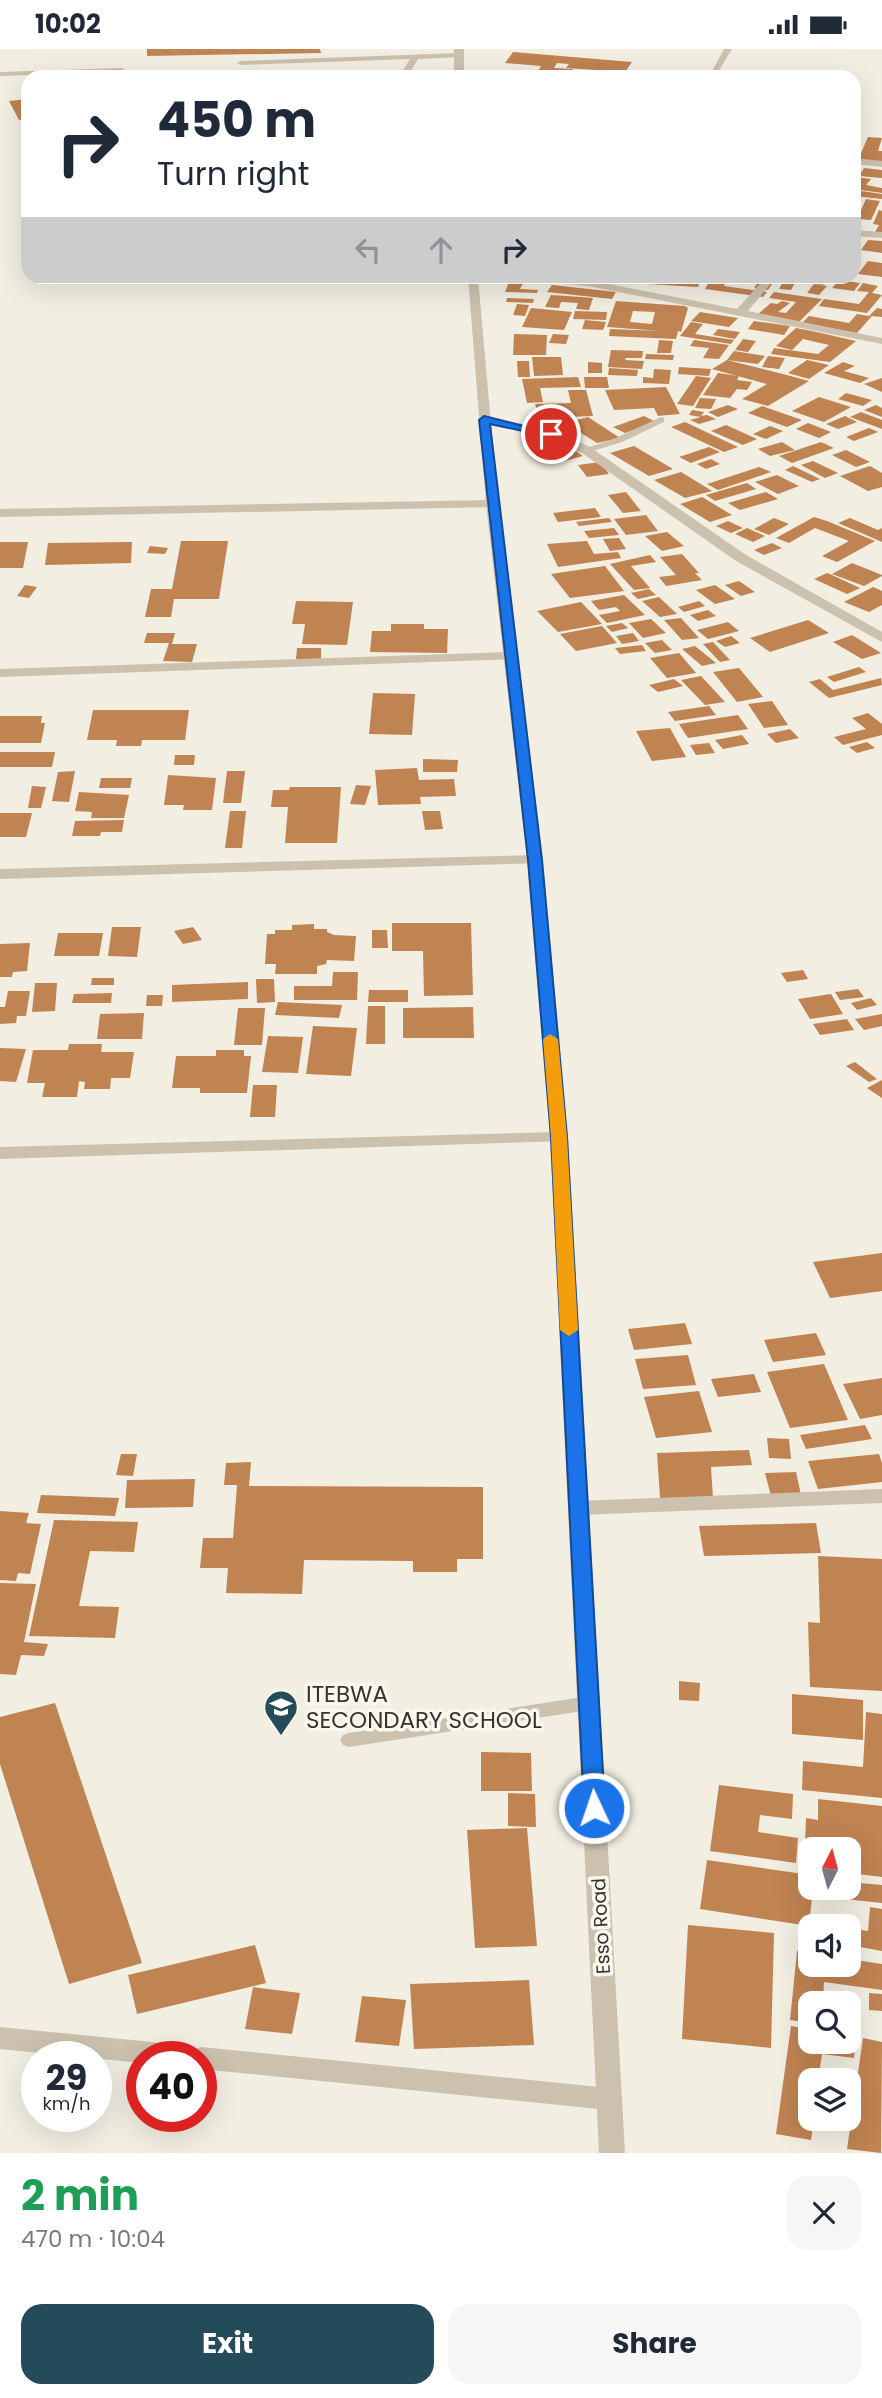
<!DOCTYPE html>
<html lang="en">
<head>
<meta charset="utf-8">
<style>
  :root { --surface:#fff; --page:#f6f6f7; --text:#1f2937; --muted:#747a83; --accent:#234b5a }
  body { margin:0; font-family:Poppins,sans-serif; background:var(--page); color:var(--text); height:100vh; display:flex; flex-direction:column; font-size:26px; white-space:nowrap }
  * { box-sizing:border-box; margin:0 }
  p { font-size:23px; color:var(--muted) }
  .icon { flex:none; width:38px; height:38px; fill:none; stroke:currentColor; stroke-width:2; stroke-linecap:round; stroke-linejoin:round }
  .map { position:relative; height:2104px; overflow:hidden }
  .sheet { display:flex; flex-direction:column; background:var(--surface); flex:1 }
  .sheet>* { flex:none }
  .guide { position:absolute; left:21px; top:21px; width:840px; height:214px; border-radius:21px; box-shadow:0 7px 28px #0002; background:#fff; color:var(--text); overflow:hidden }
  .needle { width:46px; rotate:6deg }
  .fabs { position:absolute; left:798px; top:1788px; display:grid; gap:14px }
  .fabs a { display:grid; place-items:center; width:63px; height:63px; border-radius:14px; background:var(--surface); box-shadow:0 7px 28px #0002; font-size:35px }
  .speed { position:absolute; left:21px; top:1992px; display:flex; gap:14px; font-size:35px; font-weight:700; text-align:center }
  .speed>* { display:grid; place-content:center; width:91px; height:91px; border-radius:50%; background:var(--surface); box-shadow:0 7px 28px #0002; line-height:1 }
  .speed small { font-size:18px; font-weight:400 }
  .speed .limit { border:10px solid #d22; background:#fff; color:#111 }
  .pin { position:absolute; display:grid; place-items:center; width:60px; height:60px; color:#fff; margin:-30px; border:4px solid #fff; border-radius:50%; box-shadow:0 2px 7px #0007 }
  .me { position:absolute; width:77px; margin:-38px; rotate:357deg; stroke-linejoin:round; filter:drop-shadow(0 0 5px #0008) }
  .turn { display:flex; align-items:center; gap:24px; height:147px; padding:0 21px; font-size:32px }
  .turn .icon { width:91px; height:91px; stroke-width:2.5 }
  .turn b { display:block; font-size:49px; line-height:60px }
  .lanes { display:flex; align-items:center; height:66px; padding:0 21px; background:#0003; justify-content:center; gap:35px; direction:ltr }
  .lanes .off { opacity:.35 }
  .round { display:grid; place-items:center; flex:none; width:74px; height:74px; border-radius:21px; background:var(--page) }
  .headline { display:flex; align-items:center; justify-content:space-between; height:119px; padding:0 21px }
  h1 { font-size:42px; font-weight:700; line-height:52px; color:#1e9e55 }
  .cta { display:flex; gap:14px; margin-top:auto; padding:14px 21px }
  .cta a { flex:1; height:80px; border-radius:21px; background:var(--accent); color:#fff; font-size:28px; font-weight:700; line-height:80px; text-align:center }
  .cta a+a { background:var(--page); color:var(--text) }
  .status { display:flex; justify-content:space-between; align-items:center; height:49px; padding:0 35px; background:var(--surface); direction:ltr }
  .status svg { height:19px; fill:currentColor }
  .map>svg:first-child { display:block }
  .building { fill:#c08352; fill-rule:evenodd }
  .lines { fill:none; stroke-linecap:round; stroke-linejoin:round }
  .service { fill:#cbc1ae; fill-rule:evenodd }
  .minor { fill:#cbc1ae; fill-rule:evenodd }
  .tertiary { fill:#cbc1ae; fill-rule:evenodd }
  .route { fill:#1a73e8; stroke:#114b97; stroke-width:2 }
  .slow { fill:#f59e0b }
  .labels { text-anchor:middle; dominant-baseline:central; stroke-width:7; stroke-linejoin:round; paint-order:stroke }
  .street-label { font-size:19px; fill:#3a332c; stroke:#faf7ee }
  .near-poi-label { font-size:23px; fill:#3a332c; stroke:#faf7ee; text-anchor:start }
</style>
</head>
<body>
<div class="status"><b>10:02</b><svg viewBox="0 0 49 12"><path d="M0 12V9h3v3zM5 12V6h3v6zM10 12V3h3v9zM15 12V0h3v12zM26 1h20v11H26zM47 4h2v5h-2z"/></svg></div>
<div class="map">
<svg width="882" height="2104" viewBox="0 0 882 2104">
  <rect width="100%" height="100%" fill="#f3eee2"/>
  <path class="building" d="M147 0H320L321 4 147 7Z
    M513 3 632 13 625 23 566 19 569 15 557 14 554 19 573 20 570 26 537 24 541 17 505 14Z
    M28 50V71H19L9 52Z
    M868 88 882 89 878 102H882V113L858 111Z
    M864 119 882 121V129L859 127Z
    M855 128 871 130 866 136 882 139V144L854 140Z
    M854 141 882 145V150L854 147Z
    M866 150 880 152 871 171 857 170Z
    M879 161 882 162V184L875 183 879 176 873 175Z
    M868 191 882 192V204L861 201Z
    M868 212 882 214V228L858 225Z
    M599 228H643L641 234 598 231Z
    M649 228H701L698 238 647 235Z
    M712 228H728L724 237 767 243 763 248 705 240Z
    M735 228H777L768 241 754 239 759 232Z
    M787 228H816L828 229 823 236 796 232 791 241 779 240 784 231 793 232 785 231Z
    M839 231 860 234 854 242 832 239Z
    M509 233 523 234 520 240 538 241 537 244 505 243Z
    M863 234 878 237 872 244 882 246 867 264 819 257 824 250 859 255 869 243 857 242Z
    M814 235 827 237 819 246 807 244Z
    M552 236 616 243 612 250 547 243Z
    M774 243 822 250 799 273 758 265 771 254 777 255 782 252 790 254 778 263 786 264 796 253 769 249Z
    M551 246 581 248 593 249 589 261 576 260 578 254 561 253 559 259 545 258Z
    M507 249 534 250 533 254 506 253Z
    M616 252 685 257 688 259 681 283 678 282 676 290 609 287 610 280 660 282 607 278ZM633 262 655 263 652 275 630 273Z
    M517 255 529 256 525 267 513 266Z
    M531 259 572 263 564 281 522 278Z
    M877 259 882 260V268L872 267 857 284 802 274 809 267 849 274 857 265 869 267Z
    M575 262 607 263 606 271 573 270Z
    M700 263 738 269 729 278 691 272Z
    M585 271 606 273 603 281 582 280Z
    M754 272 790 277 784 286 748 280Z
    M691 273 703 275 695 285 734 291 731 295 680 287Z
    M796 279 812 282 856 292 830 313 771 305 774 299 818 305 829 296 803 290 792 301 776 297Z
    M718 280 740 283 735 290 713 286Z
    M514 285 547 286 546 306H513Z
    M553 285 569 286 566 295 549 294Z
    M743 290 756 292 748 303 735 301Z
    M659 291 673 292 671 304H657Z
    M694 291 729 296 719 310 703 309 709 299 690 297Z
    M611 301 643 302 642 309H626L625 311 644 312 642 320 608 318Z
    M734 302 765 307 758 315 727 311Z
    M646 305 674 306 673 311 645 310Z
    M768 307 785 309 779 320 762 318Z
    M532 308H561L563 326 534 327Z
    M727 311 783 325 809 332 768 357 742 350 767 335 712 320Z
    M807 311 829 316 809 330 788 324Z
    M517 312H529L530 328H518Z
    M588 313 602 314V324H588Z
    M843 313 855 317 844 322 869 329 860 334 824 324Z
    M679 318 711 320 709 327 678 325Z
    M609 319 638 321 637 327 608 326Z
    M654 320 671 321 669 335 643 334V328L653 329Z
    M718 324 739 327 737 331 752 333 747 341 737 340 730 349 703 346Z
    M696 327 711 329 693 357 677 355Z
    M578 328 581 338 540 339 543 353 527 354 522 330Z
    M584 328H607L609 339H585Z
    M882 329V343L864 335Z
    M666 338 680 365 658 367 654 359 614 361 605 341Z
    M568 341H586L593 367 540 369 535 355 571 354Z
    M846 344 872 351 863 357 838 350Z
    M819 348 851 358 824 373 792 362Z
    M700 349 716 350 711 360 695 359Z
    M728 356 738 360 718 368 708 363Z
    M876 356 882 359V368L864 361Z
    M762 357 802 371 787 378 748 364Z
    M692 361 704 363 701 367 707 366 716 370 699 375 690 371 701 368 689 366Z
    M861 363 882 371V380L850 368Z
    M644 367 656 373 625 384 613 378Z
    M845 367 857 373 838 380 826 375Z
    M588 368 620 389 597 394 565 374Z
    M685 373 738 398 724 403 671 378Z
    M808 374 831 383 819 389 796 380Z
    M726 376 757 390 743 396 711 382Z
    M770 377 783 382 766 390 753 385Z
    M869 379 878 383 854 392 846 388Z
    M782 393 795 401 770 407 758 400Z
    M821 393 834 399 792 414 779 407Z
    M634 397 673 420 649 427 610 404Z
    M709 398 720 403 691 414 679 408Z
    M573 400 583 407 568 411 558 404Z
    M846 401 870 413 856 418 832 406Z
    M711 410 720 415 706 420 697 415Z
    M813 412 838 424 825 429 801 416Z
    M600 413 609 425 587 428 578 416Z
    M793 417 820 430 812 433 785 421Z
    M870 417 882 424V438L868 442 840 427Z
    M759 418 771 423 718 441 707 435Z
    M681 423 712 442 685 449 654 431Z
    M777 426 799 437 778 445 755 433Z
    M747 434 756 440 715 452 706 446Z
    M626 443 641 462 623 464 608 446Z
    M766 443 778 450 740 461 728 454Z
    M702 448 732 466 710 473 680 455Z
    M595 459 601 468 558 473 553 464Z
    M646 466 658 482 626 486 614 470Z
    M814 468 827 472 875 492 837 513 822 507 849 492 815 479 789 494 776 489Z
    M609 469 612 473 579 477 576 473Z
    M774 469 789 475 769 486 754 480Z
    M850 469 878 481 882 479V493L838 474Z
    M728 472 743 479 731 484 716 477Z
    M614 479 619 486 589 489 584 482Z
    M747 479 765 487 753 493 735 485Z
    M667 483 684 497 662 502 645 487Z
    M619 489 626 500 610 502 603 490Z
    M181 492H228L219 550H174L171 568H145L151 540H172Z
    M587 492 594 505 618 503 621 509 558 518 547 495Z
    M0 493H28L23 519H0Z
    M132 493 131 514 45 516 48 494Z
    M772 494 782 499 764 506 754 501Z
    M150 497 168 499 165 505 147 504Z
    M682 505 699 524H695L702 531 666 537 659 528 676 526 660 508Z
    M650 506 656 513 631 517 650 539 634 541 610 515Z
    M852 514 882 526V527L864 537 832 525Z
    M605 517 624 542 570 549 551 525Z
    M827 524 832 526 860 539 847 545 814 530Z
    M739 532 755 543 741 547 725 536Z
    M25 536 37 538 29 549 17 547Z
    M715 536 735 550 715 555 696 541Z
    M873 538 882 542V556L869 563 844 553Z
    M649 540 656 546 638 550 631 544Z
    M624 546 645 566 607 574 599 566 620 562 616 558 599 561 591 552Z
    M659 548 677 565 660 568 642 552Z
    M296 552 353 553 347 596 302 595 305 575H292Z
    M699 552 705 557 684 563 678 558Z
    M581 553 602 575 558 583 537 562Z
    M708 561 716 567 698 572 690 566Z
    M681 569 699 589 682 591 664 571Z
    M651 570 666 584 643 589 629 574Z
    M808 571 829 584 770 603 750 589Z
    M728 573 739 582 708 590 697 581Z
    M622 574 628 579 612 583 606 577Z
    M391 575H424V580H448L447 604 370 603 372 582H391Z
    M602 577 617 594 576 602 560 585Z
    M147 584H175L172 595H197L192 613 163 612 169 594H144Z
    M633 584 639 592 622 595 616 587Z
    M852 586 881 604 862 610 833 593Z
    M731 587 740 594 725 598 716 592Z
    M662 591 672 601 655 604 645 594Z
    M713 593 730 611 720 613 703 595Z
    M642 596 646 602 620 605 615 599Z
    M695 597 716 614 702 617 682 600Z
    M297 599H321V610H296Z
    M679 604 696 624 667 629 650 609Z
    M859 618 866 623 834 633 827 628Z
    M739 619 763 648 737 653 713 623Z
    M701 627 725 653 705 656 681 631Z
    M881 629 882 636 829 649 809 633 820 630 833 641Z
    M674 630 683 637 658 643 649 636Z
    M373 644 415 645 412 686 369 685Z
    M772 652 788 676 764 679 748 655Z
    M709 657 716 666 675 672 668 663Z
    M93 661H189L185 691H142L141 697H116L117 691H87Z
    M868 664 882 675V686L843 696 834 688 866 680 852 669Z
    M738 666 748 680 688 689 679 675Z
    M0 667H42L41 674H45L41 694H0Z
    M670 679 686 708 652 712 636 682Z
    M790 680 799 689 776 694 767 685Z
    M742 686 749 695 723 700 715 691Z
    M867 693 875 699 857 704 849 698Z
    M709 694 715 704 696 706 690 696Z
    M0 703H55L52 718H0Z
    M175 706H195L194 716H174Z
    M423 710 458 711 457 723H423Z
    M417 719 419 731 454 730 456 747 420 748 421 755 378 756 375 721Z
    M75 722 69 753 52 752 58 723Z
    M227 722H245L241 754H223Z
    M168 726 216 729 212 761H183L184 756H164Z
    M101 729H132L130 739H99Z
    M356 736 371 737 365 756 350 755Z
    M32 737 46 738 41 759H28Z
    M290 738H341L337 794H285L288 758H271L273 741H289Z
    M79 743 129 746 124 769H91L92 763 75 762Z
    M230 762H246L242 799H225Z
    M422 762H440L443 780 425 781Z
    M0 764H32L26 788H0Z
    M124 771 122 783H101L100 787H72L75 772Z
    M392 874H471L473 946 424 947 423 902H392Z
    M314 875V880H327V883L334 886 356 887 354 912 327 911 326 915 317 917V925H275L276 915H265L267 885H275V881H292V876Z
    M112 878H141L137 908 108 907Z
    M193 878 202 891 183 895 174 882Z
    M372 881H387L388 899H372Z
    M58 884H103L99 907H54Z
    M30 894 27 922 13 923 12 928H0V895Z
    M803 921 808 930 787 933 781 924Z
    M333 923H358L357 951H294V937H332Z
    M92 929H114V936H91Z
    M256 930H274L275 953 257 954Z
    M248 933V950L172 953V936Z
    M35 934H57L55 962 32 963Z
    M858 940 864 948 840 951 835 943Z
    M369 941H408V953H368Z
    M8 942H30L26 967H17L16 974 0 975V958H5Z
    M112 944 111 954H72L74 945Z
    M831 945 843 965 810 970 798 950Z
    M147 946H163L162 957H146Z
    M871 949 877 956 857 961 851 954Z
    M278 953 342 956 339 969 275 966Z
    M368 957H385V995H366Z
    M473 958 474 989H403V959Z
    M238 959H265L262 996H234Z
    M144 964 142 990H97L100 965Z
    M882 965V977L864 981 855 970Z
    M847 970 854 981 820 986 813 975Z
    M313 977 357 979 351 1027 306 1025Z
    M268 987 303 988 298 1024 262 1023Z
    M69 995H102L101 1003H134L130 1029H111L110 1040H84L85 1033 79 1032 77 1048H42L45 1034H27L33 1001H68Z
    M0 999 26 1000 16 1033 0 1032Z
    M216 1001H244V1007H251L247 1044H200V1039H172L176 1007H216Z
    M855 1013 877 1030 869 1033 846 1017Z
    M882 1031V1049L867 1039Z
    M253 1036H277L275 1068H250Z
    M882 1204V1242L830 1249 813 1213Z
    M685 1274 692 1295 634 1301 628 1280Z
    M816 1284 826 1306 773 1313 764 1291Z
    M688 1306 696 1336 643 1340 635 1310Z
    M824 1315 848 1371 790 1379 767 1323Z
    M754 1325 761 1343 718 1348 711 1330Z
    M882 1329V1366L860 1370 843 1335Z
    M699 1342 712 1383 656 1389 644 1348Z
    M865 1376 872 1390 806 1400 800 1386Z
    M767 1389 789 1390 791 1410 769 1409Z
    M749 1401 752 1416 711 1418 713 1450 660 1449 657 1404Z
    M121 1405H137L133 1427 116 1426Z
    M879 1405 882 1414V1433L818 1440 808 1412Z
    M251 1413 249 1437 483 1438V1510H457V1523H413V1512L304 1511 302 1545 226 1544 228 1519H200L203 1489H233L237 1436H224L226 1414Z
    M796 1423 801 1446 771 1447 765 1424Z
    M195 1430 193 1458 125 1459 127 1431Z
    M41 1446 119 1449 115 1467 37 1464Z
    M0 1462 29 1464 26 1474 41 1475 30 1525 18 1524 16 1532 0 1531Z
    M54 1471 138 1473 134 1503 90 1502 79 1557 119 1558 115 1589 29 1587Z
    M816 1474 821 1504 704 1507 699 1477Z
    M818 1507 882 1510V1642L810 1638 808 1573 820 1574Z
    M0 1534 36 1535 24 1593 48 1595 44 1607 21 1606 16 1626 0 1625Z
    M679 1632 700 1634 699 1652 679 1651Z
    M792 1645 863 1651V1691L792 1685Z
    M55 1654 142 1914 69 1935 0 1715V1668Z
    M866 1663 882 1665V1749L802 1741 803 1712 863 1718Z
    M481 1703 531 1704 532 1742H481Z
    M719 1736 793 1745 792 1770 760 1766 758 1783 798 1789 796 1814 710 1802Z
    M508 1744 535 1745 536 1778 508 1777Z
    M818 1750 882 1757V1828L849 1824V1801H816V1796L805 1794 806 1769 818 1771Z
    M527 1779 537 1897 475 1899 467 1781Z
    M707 1811 810 1826V1839H813L809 1877 700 1860Z
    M849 1833 882 1836V1854L835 1849 836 1839H849Z
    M870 1858 882 1860V1902L849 1896V1879L868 1882Z
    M688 1876 774 1884 771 1999 682 1990Z
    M255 1896 266 1934 137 1965 128 1926Z
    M797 1902 810 1904V1916H849V1910L882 1915V1941L824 1933 823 1949 846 1955H810V1974L790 1971Z
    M529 1931 534 1996 414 2000 410 1935Z
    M253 1938 300 1944 292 1985 245 1980Z
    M869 1944 882 1945V1962L869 1961Z
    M362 1947 406 1951 399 1997 355 1993Z
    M849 1954 858 1955 856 1981 849 1980Z
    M791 1977 810 1980V1993H849V1984L855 1985 854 2009 822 2005 818 2032H810V2070H814L811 2091 776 2085Z
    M863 1989 882 1993 881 2104 847 2100Z"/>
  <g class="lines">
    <path class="service" d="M724 0H732L715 28H709Z
      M459 4 463 6 462 8 418 10 407 28H399L410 10 241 16 237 14 241 12Z
      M123 19 124 21 120 23 0 27V23Z
      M661 368 664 369V373L622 393 586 404 581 401 616 389Z
      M589 1647 595 1649 598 1654 595 1659 589 1661 349 1698 343 1696 340 1691 343 1686 349 1684Z"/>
    <path class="minor" d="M854 109 882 112V118L854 115Z
      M854 181 882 183V189L854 187Z
      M525 228 588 231 737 260 766 228H776L748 262 882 289V295L588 237 530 231Z
      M484 367 555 382 590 398 746 506 882 583V593L736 512 582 404 547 388 480 374 478 371Z
      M492 451 497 452V458L0 468V460Z
      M511 603 518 607 516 610 0 628V620Z
      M535 806 541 808 543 811 541 814 0 830V820Z
      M559 1083 565 1084 568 1088 565 1092 0 1110V1098Z
      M882 1440V1454L578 1466 571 1464 568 1459 571 1454 578 1452Z
      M0 1978 183 1996 193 2001 201 1998 609 2039 618 2042 622 2050 618 2058 609 2061 201 2020V2007H142V2014L0 2000Z"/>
    <path class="tertiary" d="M454 0H464V28H454Z
      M468 228H478L498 455 543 811 568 1088 625 2104H599L550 1088 527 811 486 455Z"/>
  </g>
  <path class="route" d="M484 367 556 385 551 388 490 375 542 811 567 1088 605 1759 602 1765 594 1768 587 1765 584 1759 551 1088 528 811 479 371Z"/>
  <path class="slow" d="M550 985 558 990 567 1088 578 1281 569 1287 560 1281 551 1088 543 990Z"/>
  <defs>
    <g id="school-pin" transform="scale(1.75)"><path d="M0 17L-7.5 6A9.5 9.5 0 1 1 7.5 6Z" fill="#234b5a" stroke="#faf7ee"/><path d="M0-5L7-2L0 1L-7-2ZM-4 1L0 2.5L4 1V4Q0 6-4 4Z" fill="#fff"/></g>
  </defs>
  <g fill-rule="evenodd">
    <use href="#school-pin" x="281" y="1658"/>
  </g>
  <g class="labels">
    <g class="street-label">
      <text transform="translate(601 1877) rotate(-93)">Esso Road</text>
    </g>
    <g class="near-poi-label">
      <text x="306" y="1645">ITEBWA<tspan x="306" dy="26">SECONDARY SCHOOL</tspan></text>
    </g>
  </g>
</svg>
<div class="fabs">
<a><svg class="needle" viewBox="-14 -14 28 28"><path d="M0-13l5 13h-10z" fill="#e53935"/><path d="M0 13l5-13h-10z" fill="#747a83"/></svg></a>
<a><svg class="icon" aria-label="sound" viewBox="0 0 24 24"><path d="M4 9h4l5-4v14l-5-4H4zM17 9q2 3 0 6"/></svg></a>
<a><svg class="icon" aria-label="search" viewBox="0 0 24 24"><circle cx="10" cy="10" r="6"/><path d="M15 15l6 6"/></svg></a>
<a><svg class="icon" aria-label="layers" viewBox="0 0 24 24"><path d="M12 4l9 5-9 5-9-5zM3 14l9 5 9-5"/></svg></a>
</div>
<div class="speed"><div>29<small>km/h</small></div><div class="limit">40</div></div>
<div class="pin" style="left:551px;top:385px;background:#d93025"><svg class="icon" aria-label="arrive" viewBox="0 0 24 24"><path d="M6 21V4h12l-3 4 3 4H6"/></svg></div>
<svg class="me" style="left:594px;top:1759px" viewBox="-20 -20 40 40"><circle r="17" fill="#1a73e8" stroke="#fff" stroke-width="3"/><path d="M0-11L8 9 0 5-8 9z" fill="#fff"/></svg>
<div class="guide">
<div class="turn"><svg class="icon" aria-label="right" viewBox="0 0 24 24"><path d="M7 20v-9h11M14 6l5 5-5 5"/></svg><div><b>450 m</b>Turn right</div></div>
<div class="lanes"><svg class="icon off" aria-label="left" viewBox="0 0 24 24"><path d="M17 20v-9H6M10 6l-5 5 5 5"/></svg><svg class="icon off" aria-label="ahead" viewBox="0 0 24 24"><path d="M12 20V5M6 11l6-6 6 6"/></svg><svg class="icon" aria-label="right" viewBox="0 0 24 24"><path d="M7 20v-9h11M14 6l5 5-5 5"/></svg></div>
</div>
</div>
<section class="sheet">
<div class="headline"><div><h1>2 min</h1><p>470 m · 10:04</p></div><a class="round"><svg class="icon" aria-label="close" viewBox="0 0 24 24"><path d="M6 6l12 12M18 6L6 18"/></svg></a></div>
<div class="cta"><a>Exit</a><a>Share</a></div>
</section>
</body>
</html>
